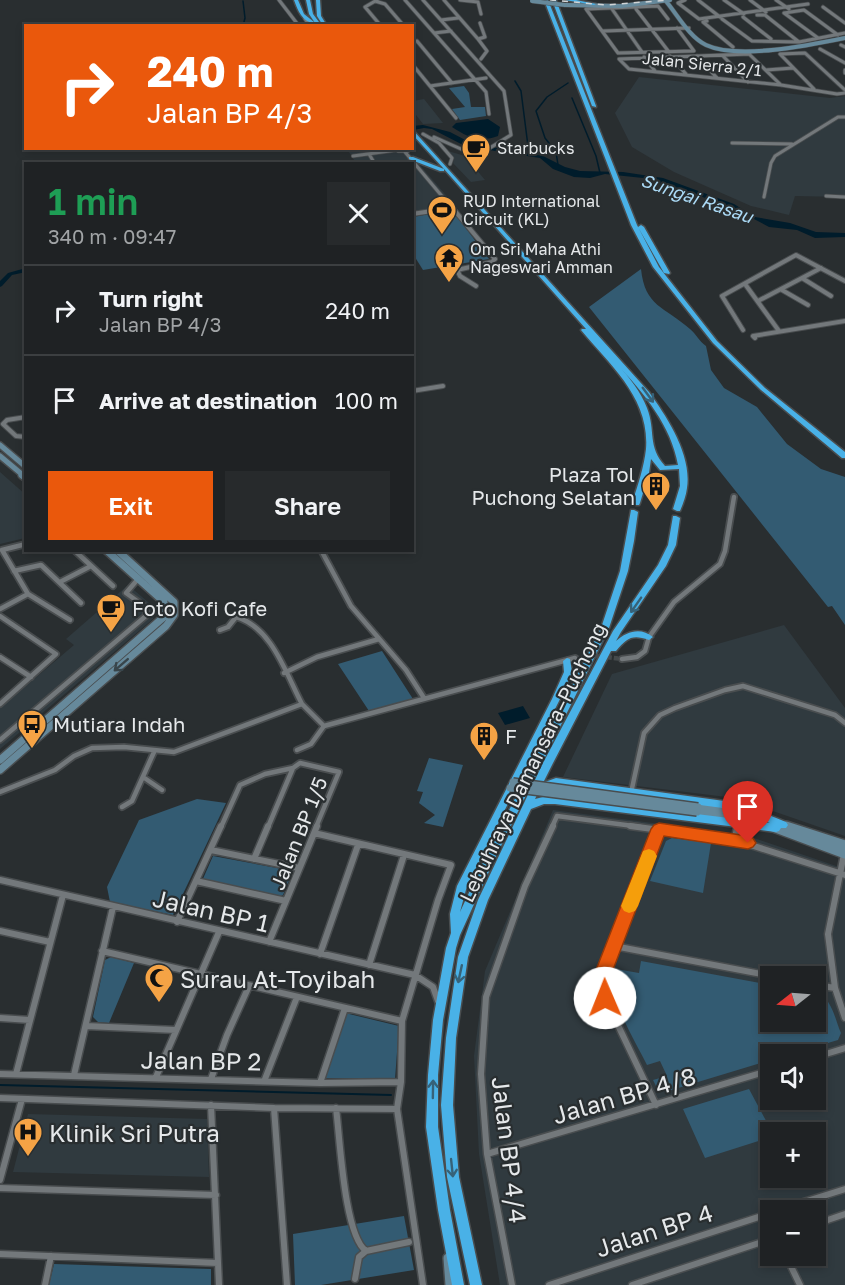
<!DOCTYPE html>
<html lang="en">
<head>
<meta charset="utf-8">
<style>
  :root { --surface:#1f2224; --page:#272a2c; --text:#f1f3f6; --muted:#a1a4a6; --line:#3c3f41; --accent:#ea580c }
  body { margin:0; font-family:"Golos Text",sans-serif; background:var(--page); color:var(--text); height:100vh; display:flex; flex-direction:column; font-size:22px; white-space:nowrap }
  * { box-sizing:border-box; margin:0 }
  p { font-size:20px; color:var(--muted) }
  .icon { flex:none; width:33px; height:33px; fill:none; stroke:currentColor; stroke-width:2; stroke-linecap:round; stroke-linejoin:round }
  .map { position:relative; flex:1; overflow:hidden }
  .details { position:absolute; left:24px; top:162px; width:390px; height:390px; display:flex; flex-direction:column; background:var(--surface); border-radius:0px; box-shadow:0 3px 9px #0003,0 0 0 2px var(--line) }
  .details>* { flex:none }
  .hud { position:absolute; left:24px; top:24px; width:390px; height:126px; border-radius:0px; box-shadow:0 3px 9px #0003,0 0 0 2px var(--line); background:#ea580c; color:#fff; overflow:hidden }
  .needle { width:39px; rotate:253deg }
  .controls { position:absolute; left:760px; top:966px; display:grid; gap:12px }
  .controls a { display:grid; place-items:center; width:66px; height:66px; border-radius:0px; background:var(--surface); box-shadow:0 3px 9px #0003,0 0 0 2px var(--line); font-size:30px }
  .pin { position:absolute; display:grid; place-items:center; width:51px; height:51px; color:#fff; margin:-62px -26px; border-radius:50% 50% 50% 0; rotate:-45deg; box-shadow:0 0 6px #0007 }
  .pin .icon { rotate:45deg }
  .me { position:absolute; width:66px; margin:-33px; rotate:359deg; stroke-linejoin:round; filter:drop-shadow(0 0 4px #0008) }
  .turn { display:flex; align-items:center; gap:21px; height:126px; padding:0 24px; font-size:27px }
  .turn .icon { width:78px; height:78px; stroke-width:2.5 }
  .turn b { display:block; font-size:42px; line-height:51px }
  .round { display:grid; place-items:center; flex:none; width:63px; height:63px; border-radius:0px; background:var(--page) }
  .head { display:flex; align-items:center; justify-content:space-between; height:102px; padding:0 24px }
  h1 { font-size:36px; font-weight:600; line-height:45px; color:#1e9e55 }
  .action { display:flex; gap:12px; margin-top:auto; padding:12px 24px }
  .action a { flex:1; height:69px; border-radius:0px; background:var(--accent); color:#fff; font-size:24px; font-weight:600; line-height:69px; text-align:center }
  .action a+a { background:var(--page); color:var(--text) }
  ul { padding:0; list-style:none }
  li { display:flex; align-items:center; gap:18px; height:90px; padding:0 24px; border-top:2px solid var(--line) }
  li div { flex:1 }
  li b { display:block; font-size:22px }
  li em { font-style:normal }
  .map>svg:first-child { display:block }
  .built { fill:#303a3f; fill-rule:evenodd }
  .green { fill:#335b72 }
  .water { fill:#001c2b }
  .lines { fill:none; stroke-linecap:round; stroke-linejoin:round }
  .stream-far1 { stroke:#001c2b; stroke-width:1.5 }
  .stream { stroke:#001c2b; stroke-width:2 }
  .river { fill:#001c2b; fill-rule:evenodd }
  .street-tunnel { stroke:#454a4c; stroke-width:4.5; stroke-dasharray:4.5 2; stroke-linecap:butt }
  .street-far3-casing { stroke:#494d4f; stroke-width:4.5 }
  .street-far2-casing { stroke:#494d4f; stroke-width:6 }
  .street-far1-casing { stroke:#494d4f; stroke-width:8 }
  .street-casing { stroke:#494d4f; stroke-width:9 }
  .secondary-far3-casing { stroke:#494d4f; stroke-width:5 }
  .secondary-far2-casing { stroke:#494d4f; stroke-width:8 }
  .secondary-far1-casing { stroke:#494d4f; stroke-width:10 }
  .secondary-casing { stroke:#494d4f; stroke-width:12 }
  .highway-casing { stroke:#494d4f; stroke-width:3 }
  .street-far3 { stroke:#73787b; stroke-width:3 }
  .street-far2 { stroke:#73787b; stroke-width:4 }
  .street-far1 { stroke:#73787b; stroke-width:4.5 }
  .street { stroke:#73787b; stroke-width:6 }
  .secondary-far3 { stroke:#66899b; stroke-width:4 }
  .secondary-far2 { stroke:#66899b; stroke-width:5 }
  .secondary-far1 { stroke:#66899b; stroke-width:7 }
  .secondary { stroke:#66899b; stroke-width:9 }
  .highway { fill:#49b1e7; fill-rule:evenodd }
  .rail { stroke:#d0d4d6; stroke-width:1.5; stroke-dasharray:6 6; stroke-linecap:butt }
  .secondary-bridge-far1-casing { stroke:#494d4f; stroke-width:5; stroke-linecap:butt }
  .secondary-bridge-casing { stroke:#494d4f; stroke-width:10; stroke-linecap:butt }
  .secondary-bridge-far1 { stroke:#66899b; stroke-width:4 }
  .secondary-bridge { stroke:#66899b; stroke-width:7 }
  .oneway { stroke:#366279 }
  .oneway2 { stroke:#38454b }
  .route { fill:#ea580c; stroke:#983908; stroke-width:1.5 }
  .slow { fill:#f59e0b }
  .labels { text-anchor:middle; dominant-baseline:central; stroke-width:4.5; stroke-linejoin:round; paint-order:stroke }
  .far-street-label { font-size:16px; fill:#e5e8ea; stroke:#292e30 }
  .far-poi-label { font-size:16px; fill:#e5e8ea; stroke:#292e30; text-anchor:start }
  .far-water-label { font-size:18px; font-style:italic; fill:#abdaf6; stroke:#292e30 }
  .poi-label { font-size:20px; fill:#e5e8ea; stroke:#292e30; text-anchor:start }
  .street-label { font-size:20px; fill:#e5e8ea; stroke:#292e30 }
  .near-street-label { font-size:24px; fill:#e5e8ea; stroke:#292e30 }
  .near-poi-label { font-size:24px; fill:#e5e8ea; stroke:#292e30; text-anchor:start }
</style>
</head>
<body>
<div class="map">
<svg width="845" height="1285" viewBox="0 0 845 1285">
  <rect width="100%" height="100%" fill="#292e30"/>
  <path class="built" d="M639 77 830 98 845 96V197L795 196 789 215 751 206 674 172 632 147 615 113Z
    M424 99 443 123 423 124 413 111V101Z
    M347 149H406L457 208 413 215 412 164 356 163Z
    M448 151 465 156 485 180 471 182 453 163 454 160Z
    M0 472 26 495 25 538 0 544Z
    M128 585 155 608 153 619 0 749V708L74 645 66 639Z
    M784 625 845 708V836L735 798 563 777 612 674Z
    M553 810 745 835 845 869V1285H500L479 1154 474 1056 485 971ZM771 976H816V1022H771ZM771 1054H816V1100H771ZM771 1132H816V1178H771ZM771 1210H816V1256H771Z
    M28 1114 207 1119 209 1177 13 1172Z"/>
  <path class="green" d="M464 86 469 93 471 107H485L486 116 460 120 452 109 465 107 449 88Z
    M452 210 489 259 423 270 413 254V217Z
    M641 269C645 307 664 306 690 329 696 334 699 341 706 346L711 370 724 388 757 407 787 444 821 469 845 477V625L832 606 828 607 589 307Z
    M382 651 413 699 369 711 338 664Z
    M429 758 463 765 443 827 424 823 435 815 419 803 423 792 417 791Z
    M197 799 226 803 173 915 110 902 107 887 139 820Z
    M672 838 711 843 703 893 650 881 666 841Z
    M213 856 293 871 283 895 276 898 202 881Z
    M111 957 134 963 109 1023 98 1022 93 1017 105 960Z
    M641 961 771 985V1022H816V993C832 997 835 1020 841 1033L838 1040 790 1054H771V1060L665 1092 657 1088 653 1080 667 1076 660 1061 647 1065C635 1040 605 995 616 969L639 973Z
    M345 1013 399 1026 395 1079 325 1078Z
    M749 1089 772 1132 771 1137 705 1158 683 1109Z
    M404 1216 414 1270 321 1285H295L293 1234Z
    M54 1264 211 1269V1285H49Z"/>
  <path class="water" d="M488 119 500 127 498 136C481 143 467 137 452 127L456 123Z
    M423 125 450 132 473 144 543 156 565 167 580 171 623 172 663 178 734 204 755 217 790 223 816 232 845 233V237L815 238 797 230 769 227 735 209 673 186 650 181 643 178 605 174 590 178 574 177 553 169 540 158 476 148 463 145 432 129 424 128 413 130 412 126Z
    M523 706 530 718 505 725 498 713Z"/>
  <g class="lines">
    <path class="stream-far1" d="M243 1 245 18 243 26
      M515 81 521 91 529 154
      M572 98 596 156 600 173
      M558 165 556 152 545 138 536 111 547 97 568 83"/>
    <path class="stream" d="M0 1085 391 1095"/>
    <path class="river" d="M26 268V272L12 275 2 286 0 287V281L8 273Z"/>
    <path class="street-tunnel" d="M575 658 599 656 622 659"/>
    <g class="street-far3-casing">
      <path id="street-far3" d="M279 0 299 26
        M377 0 365 7 381 26
        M405 0 486 92 489 114
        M423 0 504 91 511 135 480 154 461 149 434 137
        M444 0 478 39 485 37 480 23
        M460 0 478 2 481 14
        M685 0 678 3 699 19 808 4
        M698 0 720 17
        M724 0 744 14
        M750 0 766 12
        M776 0 789 9
        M375 1 385 4 404 26
        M823 7 845 23
        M586 9 618 53 694 51 677 28
        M586 9 658 6 668 19
        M612 9 642 52
        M636 9 669 52
        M784 13 804 10 838 35
        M784 13 818 38
        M757 15H765L799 42
        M743 17 771 39
        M305 19 310 26
        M722 19 752 41 799 42 845 33
        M441 20 458 18
        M707 21 703 22 733 47
        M603 31 689 28
        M434 33 451 31
        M478 39 487 51 481 59
        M417 41 452 83
        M841 45 845 47
        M820 49 845 63
        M748 53 781 85
        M750 54 619 59 629 69 781 85 837 94 845 93
        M670 56 686 74
        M697 56 717 78
        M723 56 748 82
        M644 57 655 71
        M412 64 456 118
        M766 70 793 68
        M845 70V73
        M430 86 486 78
        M814 89 780 54 805 53 845 90
        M423 134 439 143 452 158 450 164
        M732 143 792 144
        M398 148V151H408V148
        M405 152 451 207
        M369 154 375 164
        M353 156 397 150
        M826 196 845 197
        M764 197 771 163 775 156 838 117H845"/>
    </g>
    <g class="street-far2-casing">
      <path id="street-far2" d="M450 205 495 259 492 262 457 270 460 276 476 286
        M412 214 452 208
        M802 278 831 296
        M745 284 779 331
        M782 290 808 305
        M758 301 821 268
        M743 330 722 296 796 255 845 281
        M755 338 753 336 845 321
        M412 391 443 386
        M26 417 7 420 3 424 16 436 26 437"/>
    </g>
    <g class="street-far1-casing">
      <path id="street-far1" d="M2 550 28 594 70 620
        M2 550 26 544
        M74 550 113 586
        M321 550 351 606 406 670 424 698
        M14 571 41 565 81 603
        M60 582 91 566
        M0 609 28 594
        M0 616 56 654 0 704
        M220 630 228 627 236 617C272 627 286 674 302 704
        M0 657 31 677
        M622 659 637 657 645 651 649 637 674 602 720 564 725 551 734 497
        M284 673 317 657 379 639
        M0 740 147 615 144 606 126 593 138 579
        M297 750 311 744 324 726
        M143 777 162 790
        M0 792 55 770 74 756 92 748 124 747 174 752 302 704 324 726 575 658
        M631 793 644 733 660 715 675 708 725 690 743 686 835 715 845 723
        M122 807 132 801 154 752
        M221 827 240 785 265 774 293 768 300 763 339 772 316 827
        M268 827 293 768
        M552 827 557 816 641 827
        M737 827 738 823"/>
    </g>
    <g class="street-casing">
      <path id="street" d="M630 826 735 840 845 875
        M314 833 451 865 438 900 402 1021 401 1082 397 1109 423 1285
        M735 840 737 826
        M211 850 299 868
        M844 854 828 934 835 988 845 1018
        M254 859 268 826
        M0 880 415 975 433 987 438 1001
        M196 881 286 901
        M177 922 221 826
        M0 931 50 942
        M269 942 317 826
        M614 946 772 976
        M102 951 402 1021
        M320 954 358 845
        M369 965 404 855
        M816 985 835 988
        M0 1018 30 1020
        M86 1026 176 1030
        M816 1057 845 1048
        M0 1074 320 1083 401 1082
        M16 1074 63 895
        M74 1075 113 907
        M156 1077 219 932
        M211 1079 227 1035 249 986
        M265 1079 297 997
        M320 1083 345 1008
        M0 1098 274 1108 397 1109
        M211 1105 219 1285
        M656 1105 605 998 602 975 659 829
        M274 1108 287 1285
        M336 1108C340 1138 344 1235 366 1251
        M487 1154 771 1070
        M0 1180 22 1099
        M0 1188 216 1195
        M778 1210 845 1189
        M766 1214 771 1225
        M816 1224 845 1214
        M0 1254 218 1263
        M786 1256 800 1285
        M355 1279 359 1257 366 1251 409 1242
        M45 1285 51 1256
        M512 1285 487 1154 481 1074 486 997 525 886 553 826
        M549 1285 771 1213
        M632 1285 771 1239"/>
    </g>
    <g class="secondary-far3-casing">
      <path id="secondary-far3" d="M665 0C677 14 689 37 706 45 738 60 811 45 845 38
        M565 5 621 6 670 0"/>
    </g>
    <g class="secondary-far2-casing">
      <path id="secondary-far2" d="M0 445 26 467
        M0 456 24 476"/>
    </g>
    <g class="secondary-far1-casing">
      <path id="secondary-far1" d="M22 475 26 478
        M0 760 165 616 164 602 106 550
        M0 770 166 626 174 615V602L117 550
        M698 807 734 811 761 818
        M697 812 733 819
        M780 824 790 827"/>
    </g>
    <g class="secondary-casing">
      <path id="secondary" d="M786 826 845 845
        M773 827 845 854
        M448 1258 450 1285"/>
    </g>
    <g class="highway-casing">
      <path id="highway" d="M294 0H298L304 14 314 22V24C302 21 298 11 294 0Z
        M306 0H310L313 14 322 26H317L309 14Z
        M316 0H320L321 16 326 24H322L317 16Z
        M544 0H548L637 225 659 267 717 341 765 388 845 452V458H842L761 390 713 343 653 267 631 225Z
        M552 0H556L596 106V107L592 106Z
        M565 0H576L596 4 594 5Z
        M412 129 649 392C667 417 692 455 687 488 686 496 683 504 680 511H677L673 509 680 486 679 469 660 470 651 459 649 473 640 503 639 505H633L632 503C638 485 644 467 646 449 650 398 610 365 581 330L582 329H586L444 169V171H440L409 159V157H413L444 169 412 134ZM618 365C644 394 671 425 678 465L665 466C647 446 656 431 647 408 641 392 629 377 618 365Z
        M641 225 644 227 670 273 669 274 664 273 638 227Z
        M631 510H634L638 512 634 541 628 571 609 628 497 854 460 935 456 948 443 1020 438 1075V1127L450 1210 464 1285H452L438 1210 426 1127 428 1075 433 1020 446 948 451 933 450 914 457 886 552 699 564 672 563 661 567 658 570 659 572 672 560 699 467 886 460 912 487 854 601 628 620 571Z
        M673 516H676L680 518 676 545 666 566 621 632 616 641C627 631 641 627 653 637L649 640C632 634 627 638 616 651H611L553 763 535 799 543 797 540 791 545 782 556 778 739 803 786 822 788 825 786 828H781L779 831 776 832 555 804H544L531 809 488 900 468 957 456 1038 453 1105 459 1177 482 1285H470L447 1177 441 1105 446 1038 458 957 478 900 543 763 613 631 658 565 668 545ZM556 786 738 810 770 823 557 797 551 794 550 791 551 787Z"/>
    </g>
    <use href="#street-far3" class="street-far3"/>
    <use href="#street-far2" class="street-far2"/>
    <use href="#street-far1" class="street-far1"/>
    <use href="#street" class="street"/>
    <use href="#secondary-far3" class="secondary-far3"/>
    <use href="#secondary-far2" class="secondary-far2"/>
    <use href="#secondary-far1" class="secondary-far1"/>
    <use href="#secondary" class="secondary"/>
    <use href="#highway" class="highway"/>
    <path class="rail" d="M550 0 607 5 669 0"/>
    <g class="secondary-bridge-far1-casing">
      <path id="secondary-bridge-far1" d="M532 1 565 5"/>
    </g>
    <g class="secondary-bridge-casing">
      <path id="secondary-bridge" d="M513 782 698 807
        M510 788 697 812"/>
    </g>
    <use href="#secondary-bridge-far1" class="secondary-bridge-far1"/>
    <use href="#secondary-bridge" class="secondary-bridge"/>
  </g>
  <defs><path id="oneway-shaft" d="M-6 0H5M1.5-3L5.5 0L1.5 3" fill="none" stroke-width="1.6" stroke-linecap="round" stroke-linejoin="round" transform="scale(1.5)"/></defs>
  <g class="oneway">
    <use href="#oneway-shaft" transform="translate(648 395) rotate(54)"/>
    <use href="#oneway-shaft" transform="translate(636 605) rotate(125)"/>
    <use href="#oneway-shaft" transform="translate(460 974) rotate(102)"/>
    <use href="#oneway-shaft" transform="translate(433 1089) rotate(-89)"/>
    <use href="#oneway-shaft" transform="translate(452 1168) rotate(84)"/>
  </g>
  <use class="oneway2" href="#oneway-shaft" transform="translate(121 665) rotate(139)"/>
  <path class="route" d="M659 823 748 836 753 838 756 843 753 847 748 849 664 836 611 975 614 998 611 1004 605 1006 599 1004 594 975 651 829 654 825Z"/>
  <path class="slow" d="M649 849 654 851 657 856 638 906 635 911 629 913 624 911 621 906 643 851Z"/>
  <defs>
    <g id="cafe-pin" transform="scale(1.5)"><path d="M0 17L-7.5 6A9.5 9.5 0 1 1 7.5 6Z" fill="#f5a345" stroke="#292e30"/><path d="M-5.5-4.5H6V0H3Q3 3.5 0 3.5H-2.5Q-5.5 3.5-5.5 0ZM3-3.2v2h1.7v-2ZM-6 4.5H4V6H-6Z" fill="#111"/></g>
    <g id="stadium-pin" transform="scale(1.5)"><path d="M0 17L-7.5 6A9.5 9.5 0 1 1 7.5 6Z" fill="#f5a345" stroke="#292e30"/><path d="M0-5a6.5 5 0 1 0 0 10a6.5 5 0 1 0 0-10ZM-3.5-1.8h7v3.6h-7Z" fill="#111"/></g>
    <g id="temple-pin" transform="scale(1.5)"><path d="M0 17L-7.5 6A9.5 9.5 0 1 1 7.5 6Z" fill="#f5a345" stroke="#292e30"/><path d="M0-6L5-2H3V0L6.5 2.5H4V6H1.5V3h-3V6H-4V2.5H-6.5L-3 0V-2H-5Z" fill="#111"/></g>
    <g id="building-pin" transform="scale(1.5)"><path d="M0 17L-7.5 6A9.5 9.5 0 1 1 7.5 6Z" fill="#f5a345" stroke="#292e30"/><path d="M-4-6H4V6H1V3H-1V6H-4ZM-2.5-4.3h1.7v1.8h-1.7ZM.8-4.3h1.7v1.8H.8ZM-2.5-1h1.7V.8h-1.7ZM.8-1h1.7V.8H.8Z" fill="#111"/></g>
    <g id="bus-pin" transform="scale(1.5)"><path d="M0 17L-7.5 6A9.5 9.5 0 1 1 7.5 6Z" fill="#f5a345" stroke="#292e30"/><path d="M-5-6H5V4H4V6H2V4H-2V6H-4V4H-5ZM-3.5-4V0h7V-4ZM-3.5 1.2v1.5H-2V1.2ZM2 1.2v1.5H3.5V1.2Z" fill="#111"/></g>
    <g id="mosque-pin" transform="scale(1.5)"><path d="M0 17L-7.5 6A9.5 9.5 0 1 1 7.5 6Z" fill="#f5a345" stroke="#292e30"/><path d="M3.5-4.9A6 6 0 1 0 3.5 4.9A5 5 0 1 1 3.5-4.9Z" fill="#111"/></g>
    <g id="hospital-pin" transform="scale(1.5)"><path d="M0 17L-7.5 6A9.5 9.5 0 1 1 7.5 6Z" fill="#f5a345" stroke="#292e30"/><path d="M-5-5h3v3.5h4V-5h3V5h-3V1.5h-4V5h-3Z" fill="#111"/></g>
  </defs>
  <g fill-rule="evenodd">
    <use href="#cafe-pin" x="476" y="148"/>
    <use href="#stadium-pin" x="442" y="210"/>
    <use href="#temple-pin" x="449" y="258"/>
    <use href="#building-pin" x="656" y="486"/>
    <use href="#cafe-pin" x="111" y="608"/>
    <use href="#bus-pin" x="32" y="724"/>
    <use href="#building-pin" x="484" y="736"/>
    <use href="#mosque-pin" x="159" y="978"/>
    <use href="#hospital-pin" x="28" y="1132"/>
  </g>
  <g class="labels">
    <g class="far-street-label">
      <text transform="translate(702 64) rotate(6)">Jalan Sierra 2/1</text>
    </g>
    <g class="far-poi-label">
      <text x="497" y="148">Starbucks</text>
      <text x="463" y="201">RUD International<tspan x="463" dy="18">Circuit (KL)</tspan></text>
      <text x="470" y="249">Om Sri Maha Athi<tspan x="470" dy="18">Nageswari Amman</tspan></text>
    </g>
    <g class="far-water-label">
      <text transform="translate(697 198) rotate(19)">Sungai Rasau</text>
    </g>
    <g class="poi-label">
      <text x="635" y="474" text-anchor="end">Plaza Tol<tspan x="635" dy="23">Puchong Selatan</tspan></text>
      <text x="132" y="608">Foto Kofi Cafe</text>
      <text x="53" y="724">Mutiara Indah</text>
      <text x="505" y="736">F</text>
    </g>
    <g class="street-label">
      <text transform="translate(532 762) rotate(-64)">Lebuhraya Damansara–Puchong</text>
      <text transform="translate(298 833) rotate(-68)">Jalan BP 1/5</text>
    </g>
    <g class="near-street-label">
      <text transform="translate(211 910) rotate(13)">Jalan BP 1</text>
      <text transform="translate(201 1060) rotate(1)">Jalan BP 2</text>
      <text transform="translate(624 1095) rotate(-16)">Jalan BP 4/8</text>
      <text transform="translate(510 1150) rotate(83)">Jalan BP 4/4</text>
      <text transform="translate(654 1230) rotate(-18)">Jalan BP 4</text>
    </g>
    <g class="near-poi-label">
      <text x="180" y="978">Surau At-Toyibah</text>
      <text x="49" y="1132">Klinik Sri Putra</text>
    </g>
  </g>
</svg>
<div class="controls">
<a><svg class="needle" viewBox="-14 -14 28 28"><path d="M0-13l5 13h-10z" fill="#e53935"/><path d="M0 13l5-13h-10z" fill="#a1a4a6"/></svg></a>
<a><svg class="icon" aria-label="sound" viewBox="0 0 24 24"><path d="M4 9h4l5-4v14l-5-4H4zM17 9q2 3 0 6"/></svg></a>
<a>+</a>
<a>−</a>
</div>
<div class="pin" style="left:748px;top:843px;background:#d93025"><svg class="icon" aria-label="arrive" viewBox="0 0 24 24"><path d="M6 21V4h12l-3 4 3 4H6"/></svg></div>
<svg class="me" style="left:605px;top:998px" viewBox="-20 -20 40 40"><circle r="19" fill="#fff"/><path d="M0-13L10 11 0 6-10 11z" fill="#ea580c"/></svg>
<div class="hud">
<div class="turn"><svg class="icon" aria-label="right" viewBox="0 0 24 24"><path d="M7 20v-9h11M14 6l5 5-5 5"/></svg><div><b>240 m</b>Jalan BP 4/3</div></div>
</div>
<section class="details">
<div class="head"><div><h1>1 min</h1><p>340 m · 09:47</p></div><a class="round"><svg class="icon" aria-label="close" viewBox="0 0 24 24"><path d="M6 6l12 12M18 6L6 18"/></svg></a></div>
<ul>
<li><svg class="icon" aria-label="right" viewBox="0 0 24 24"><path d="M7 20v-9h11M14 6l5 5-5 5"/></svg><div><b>Turn right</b><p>Jalan BP 4/3</p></div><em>240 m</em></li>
<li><svg class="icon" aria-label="arrive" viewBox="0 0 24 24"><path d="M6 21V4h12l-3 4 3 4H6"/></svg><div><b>Arrive at destination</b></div><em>100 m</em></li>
</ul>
<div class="action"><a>Exit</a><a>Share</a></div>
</section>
</div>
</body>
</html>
